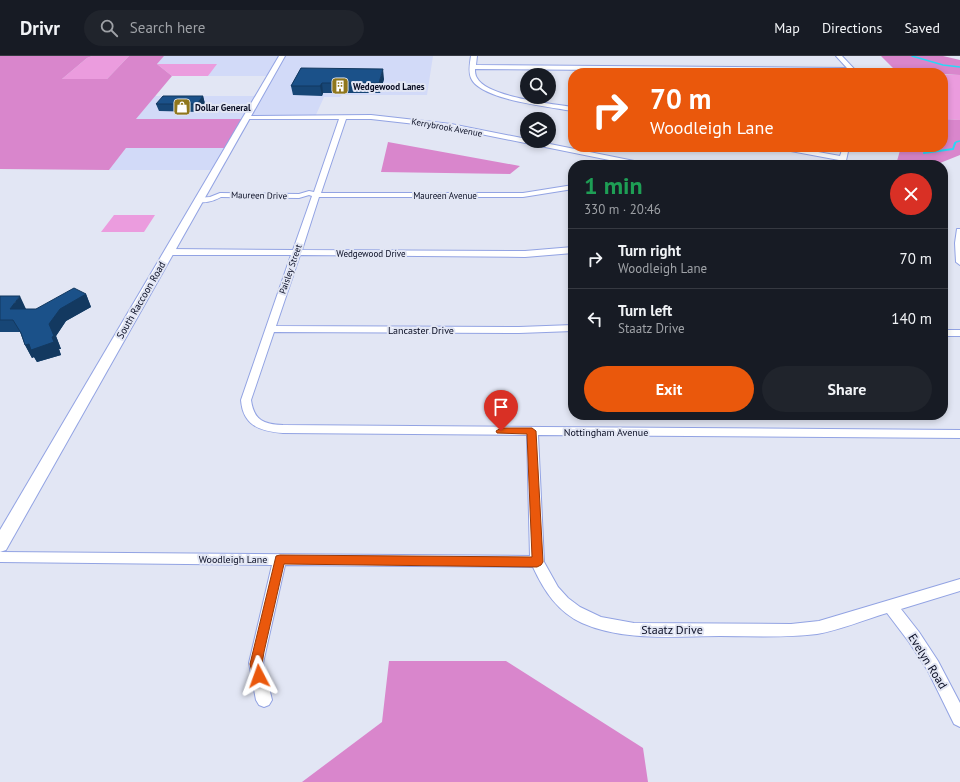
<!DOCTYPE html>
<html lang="en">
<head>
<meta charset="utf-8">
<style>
  :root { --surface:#171b24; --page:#20242c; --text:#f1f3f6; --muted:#9ea1a6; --line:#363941; --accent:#ea580c }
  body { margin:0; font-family:"PT Sans",sans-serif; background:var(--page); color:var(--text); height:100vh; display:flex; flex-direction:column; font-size:15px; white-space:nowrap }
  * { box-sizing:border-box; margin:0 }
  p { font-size:13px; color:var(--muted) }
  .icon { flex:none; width:22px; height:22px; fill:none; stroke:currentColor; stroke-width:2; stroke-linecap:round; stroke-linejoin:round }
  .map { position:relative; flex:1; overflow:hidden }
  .sheet { position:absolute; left:568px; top:104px; width:380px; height:260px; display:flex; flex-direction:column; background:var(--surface); border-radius:16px; box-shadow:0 2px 6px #0003 }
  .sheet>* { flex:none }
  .top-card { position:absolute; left:568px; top:12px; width:380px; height:84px; border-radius:16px; box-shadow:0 2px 6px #0003; background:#ea580c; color:#fff; overflow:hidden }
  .buttons { position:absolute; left:520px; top:12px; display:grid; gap:8px }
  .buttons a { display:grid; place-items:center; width:36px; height:36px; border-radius:50%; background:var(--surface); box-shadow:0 2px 6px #0003; font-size:20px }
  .pin { position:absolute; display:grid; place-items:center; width:34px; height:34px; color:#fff; margin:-41px -17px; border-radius:50% 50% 50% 0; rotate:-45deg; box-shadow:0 0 4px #0007 }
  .pin .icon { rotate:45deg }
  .me { position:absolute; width:44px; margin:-22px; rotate:356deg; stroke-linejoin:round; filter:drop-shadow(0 0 3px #0008) }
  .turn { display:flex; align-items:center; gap:14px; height:84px; padding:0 16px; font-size:18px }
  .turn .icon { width:52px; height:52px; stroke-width:2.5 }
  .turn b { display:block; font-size:28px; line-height:34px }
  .round { display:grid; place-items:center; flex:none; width:42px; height:42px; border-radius:21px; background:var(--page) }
  .overview { display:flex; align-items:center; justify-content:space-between; height:68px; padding:0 16px }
  h1 { font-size:24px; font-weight:700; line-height:30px; color:#1e9e55 }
  .action { display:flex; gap:8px; margin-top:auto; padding:8px 16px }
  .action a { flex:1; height:46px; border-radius:24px; background:var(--accent); color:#fff; font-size:16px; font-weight:700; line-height:46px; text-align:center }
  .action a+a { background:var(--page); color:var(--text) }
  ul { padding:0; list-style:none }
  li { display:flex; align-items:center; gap:12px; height:60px; padding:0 16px; border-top:1px solid var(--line) }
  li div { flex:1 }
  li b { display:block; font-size:15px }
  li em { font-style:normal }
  header { display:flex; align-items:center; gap:24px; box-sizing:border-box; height:56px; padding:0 20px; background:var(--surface); border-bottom:1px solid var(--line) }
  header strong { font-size:19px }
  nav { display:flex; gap:22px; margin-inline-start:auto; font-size:14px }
  .search { width:280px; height:36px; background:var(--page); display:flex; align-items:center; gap:10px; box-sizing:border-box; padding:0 14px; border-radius:22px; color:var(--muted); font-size:15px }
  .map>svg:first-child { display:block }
  .built { fill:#d2daf8 }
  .green { fill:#eb9cde }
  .forest { fill:#d986cc }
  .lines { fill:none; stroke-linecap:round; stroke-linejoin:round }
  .stream-far1 { stroke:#28d8f6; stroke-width:1.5 }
  .stream { stroke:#28d8f6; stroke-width:2 }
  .minor-casing { stroke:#92a3e3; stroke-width:2 }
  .tertiary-casing { stroke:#92a3e3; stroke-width:2 }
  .minor { fill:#fff; fill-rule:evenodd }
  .tertiary { fill:#fff; fill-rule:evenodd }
  .wall { fill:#174676 }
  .shaded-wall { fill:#133960 }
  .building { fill:#1b5189; stroke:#133960 }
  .route { fill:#ea580c; stroke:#983908 }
  .labels { text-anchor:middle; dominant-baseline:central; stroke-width:4; stroke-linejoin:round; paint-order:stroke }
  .far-poi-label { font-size:9px; font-weight:bold; fill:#070b21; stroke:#e2e6f4; text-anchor:start }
  .far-street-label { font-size:9px; fill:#070b21; stroke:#e2e6f4 }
  .street-label { font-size:10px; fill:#070b21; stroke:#e2e6f4 }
  .near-street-label { font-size:12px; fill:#070b21; stroke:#e2e6f4 }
</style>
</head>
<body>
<header>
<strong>Drivr</strong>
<div class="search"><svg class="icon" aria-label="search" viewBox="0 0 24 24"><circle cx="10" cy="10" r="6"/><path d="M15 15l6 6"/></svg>Search here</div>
<nav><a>Map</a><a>Directions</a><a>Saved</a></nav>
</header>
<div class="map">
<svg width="960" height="726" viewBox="0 0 960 726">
  <rect width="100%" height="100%" fill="#e2e6f4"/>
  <path class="built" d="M164 0H433L427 39H342L340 41H324L315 61 246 63H136L155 40H259L270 20H208L216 8H157Z
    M126 92H229L216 114H109Z"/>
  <path class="green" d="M92 0H129L107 23H62L87 2Z
    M157 8H217L208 20H172Z
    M943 19H960V64L943 63Z
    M114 159H155L144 176H101Z"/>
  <path class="forest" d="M0 0H92L87 2 62 23H107L129 0H164L157 8 172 20 136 63H246L229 92H126L109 114 0 113Z
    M881 0H943L960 4V19L915 17 911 14H895Z
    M943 63 960 64V99L935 109H909L897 105 901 91H943Z
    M388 86 520 110 510 118 381 116Z
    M389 605H506L643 692 648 726H302L382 666Z"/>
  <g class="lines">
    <path class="stream-far1" d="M912 0 943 9 960 11
      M955 88 956 86 960 85"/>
    <path class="stream" d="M924 97 953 93 955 87"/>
    <g class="minor-casing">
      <path id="minor" d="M471 0H477L476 9 847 12 836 0H842L858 17 851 16 475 13C475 16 475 19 477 22 487 41 552 48 573 51V55C551 51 480 44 471 22 468 15 470 7 471 0Z
        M371 59 451 68 527 83V85H535L644 107 648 109H634L451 72 371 63H346L321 137H523L573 129V133L523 141H319L302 194 525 195 573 191V197L525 201 300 199 276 270 519 271 573 269V275L519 277 274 276 251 344C254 365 264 368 283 369L960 374V382L538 379 544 506 558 531 568 542 580 551 601 561 634 567 791 568 819 565 960 523V535L901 553 919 576 938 605 960 647V671L954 668 928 615 909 586 887 557C866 563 838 575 817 578 785 582 752 580 720 580 675 580 625 586 582 567 558 556 544 535 533 511L285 509 263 607 272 644 269 649 264 651 259 649 256 644 249 607 272 509 0 506V496L530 500 527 379 283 377C260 375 243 370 241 344L291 199H169L165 196 169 193 293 194 312 140 309 139 299 142 221 141C214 145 202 149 195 144L196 142 210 141 220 137 299 138 309 135 314 136 339 63H247L245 62V60Z
        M777 91H791L840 100 843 91H849L845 109H837L839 104 780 93Z
        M957 173H960V209L956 206 955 187Z
        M943 274H960V280H943Z"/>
    </g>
    <g class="tertiary-casing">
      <path id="tertiary" d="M279 0H285L6 494 0 496V474Z"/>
    </g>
    <use href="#minor" class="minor"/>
    <use href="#tertiary" class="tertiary"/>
  </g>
  <path class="wall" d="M301 12 384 23 380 37H323L322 40 293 39 291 30Z
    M203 40 205 48 199 56 159 55 156 48Z
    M86 238 91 251 66 265 56 280 61 293H59L61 299 37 306 34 301 32 302 25 289 20 276H0V240L26 253H36Z"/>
  <path class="shaded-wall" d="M383 13 384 23 380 37 379 27Z
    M322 27 323 37 322 40 320 30Z
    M203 40 205 48 199 56 197 48Z
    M86 238 91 251 66 265 56 280 61 293H59L61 299 37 306 34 301 32 302 25 289 52 281 49 268 60 253Z
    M20 240 26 253 17 266 10 253Z"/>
  <path class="building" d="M301 12 383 13 379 27H322L320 30H291Z
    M163 40H203L197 48H156Z
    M74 232 86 238 60 253 49 268 54 280 52 281 54 286 31 294 29 288 25 289 21 277 13 264H0V240H20L10 253H36Z"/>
  <path class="route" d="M501 372H532L536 375 543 506 541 509 537 511 284 508 264 596 262 608 265 620 263 624 259 626 254 624 250 608 276 500 280 499 532 501 527 378 497 377 496 375Z"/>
  <defs>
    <g id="building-square" transform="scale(0.9)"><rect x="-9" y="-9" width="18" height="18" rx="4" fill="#90771c" stroke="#e2e6f4"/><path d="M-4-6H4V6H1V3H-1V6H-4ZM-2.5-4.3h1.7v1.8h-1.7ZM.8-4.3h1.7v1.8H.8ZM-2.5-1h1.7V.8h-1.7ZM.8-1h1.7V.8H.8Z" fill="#fff"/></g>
    <g id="shop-square" transform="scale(0.9)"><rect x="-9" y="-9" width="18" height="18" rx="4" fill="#90771c" stroke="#e2e6f4"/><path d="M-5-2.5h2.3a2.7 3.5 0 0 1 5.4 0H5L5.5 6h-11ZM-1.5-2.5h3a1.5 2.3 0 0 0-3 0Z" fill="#fff"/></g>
  </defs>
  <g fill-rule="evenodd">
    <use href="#building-square" x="340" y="30"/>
    <use href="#shop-square" x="182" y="51"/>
  </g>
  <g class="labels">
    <g class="far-poi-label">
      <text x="353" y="30">Wedgewood Lanes</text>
      <text x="195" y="51">Dollar General</text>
    </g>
    <g class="far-street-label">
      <text transform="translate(447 71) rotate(10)">Kerrybrook Avenue</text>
      <text transform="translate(259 139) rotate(1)">Maureen Drive</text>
      <text x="445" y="139">Maureen Avenue</text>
      <text x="371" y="197">Wedgewood Drive</text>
      <text transform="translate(290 213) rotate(-71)">Paisley Street</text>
    </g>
    <g class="street-label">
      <text transform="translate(141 244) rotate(-60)">South Raccoon Road</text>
      <text x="421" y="274">Lancaster Drive</text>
      <text x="606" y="376">Nottingham Avenue</text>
      <text x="233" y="503">Woodleigh Lane</text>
    </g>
    <g class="near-street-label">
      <text x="672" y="573">Staatz Drive</text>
      <text transform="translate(928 605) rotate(58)">Evelyn Road</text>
    </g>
  </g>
</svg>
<div class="buttons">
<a><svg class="icon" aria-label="search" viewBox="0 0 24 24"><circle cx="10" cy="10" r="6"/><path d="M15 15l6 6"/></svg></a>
<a><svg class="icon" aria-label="layers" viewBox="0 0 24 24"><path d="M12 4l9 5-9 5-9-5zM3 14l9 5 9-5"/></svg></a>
</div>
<div class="pin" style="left:501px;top:375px;background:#d93025"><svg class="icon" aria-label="arrive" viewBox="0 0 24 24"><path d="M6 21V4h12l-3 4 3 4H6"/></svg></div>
<svg class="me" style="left:259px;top:620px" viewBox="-20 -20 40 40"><path d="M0-17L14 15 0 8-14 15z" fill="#ea580c" stroke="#fff" stroke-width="4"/></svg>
<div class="top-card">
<div class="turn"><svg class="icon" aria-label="right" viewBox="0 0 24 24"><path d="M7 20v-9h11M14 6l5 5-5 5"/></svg><div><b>70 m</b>Woodleigh Lane</div></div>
</div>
<section class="sheet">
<div class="overview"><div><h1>1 min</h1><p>330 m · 20:46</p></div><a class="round" style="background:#d93025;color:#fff"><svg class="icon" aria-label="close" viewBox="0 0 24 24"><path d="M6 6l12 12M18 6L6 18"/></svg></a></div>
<ul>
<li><svg class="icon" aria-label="right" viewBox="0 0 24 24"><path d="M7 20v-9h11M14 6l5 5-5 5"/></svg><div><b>Turn right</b><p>Woodleigh Lane</p></div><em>70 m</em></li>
<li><svg class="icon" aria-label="left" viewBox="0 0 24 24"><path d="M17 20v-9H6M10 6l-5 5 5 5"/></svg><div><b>Turn left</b><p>Staatz Drive</p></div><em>140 m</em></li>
</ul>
<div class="action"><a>Exit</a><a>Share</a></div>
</section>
</div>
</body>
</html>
